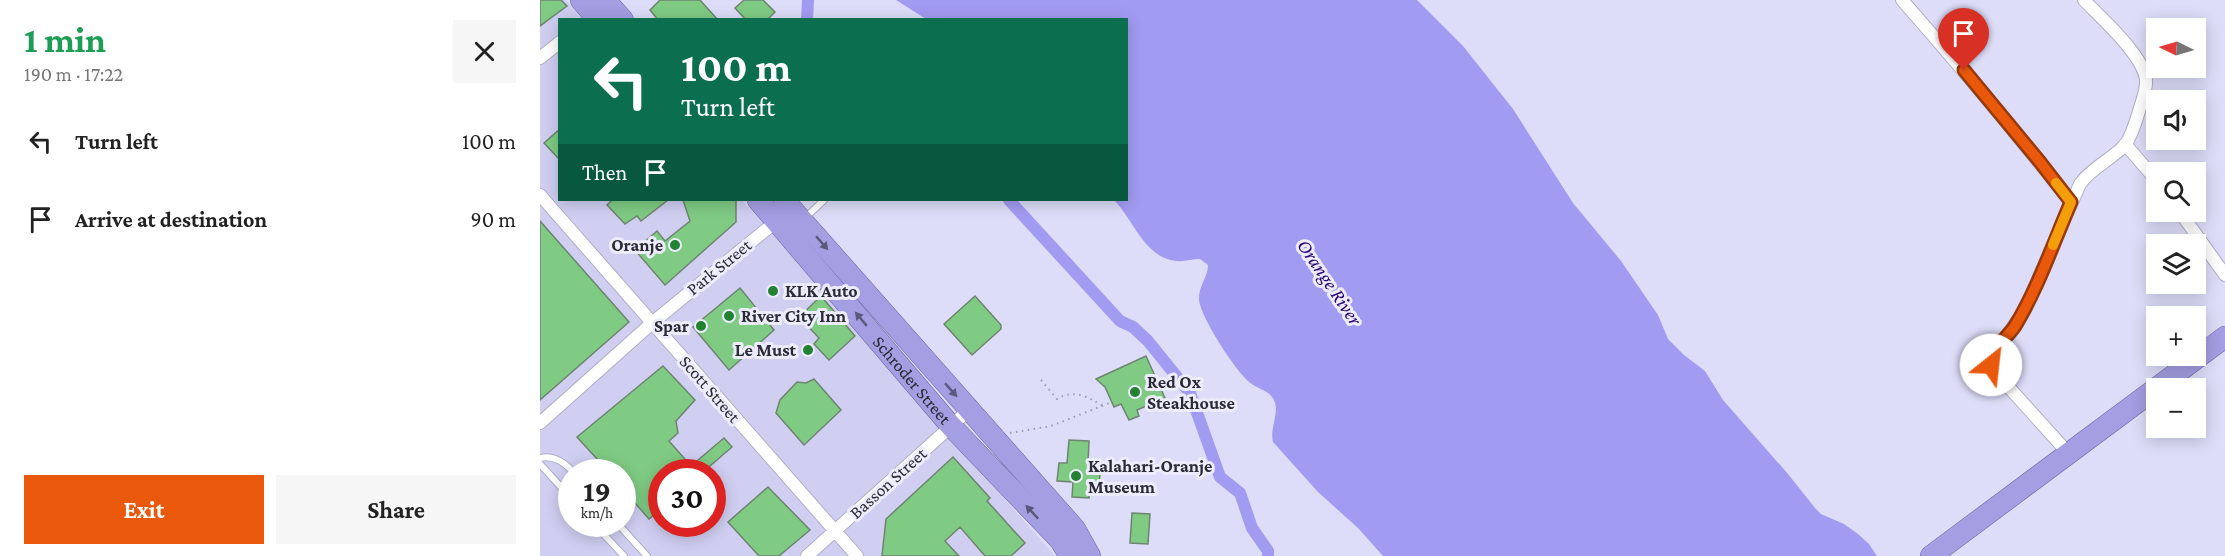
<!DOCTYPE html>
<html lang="en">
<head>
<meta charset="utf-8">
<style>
  :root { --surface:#fff; --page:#f6f6f6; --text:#222; --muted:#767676; --accent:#ea580c }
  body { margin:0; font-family:"Crimson Pro",serif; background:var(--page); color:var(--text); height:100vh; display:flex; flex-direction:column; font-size:22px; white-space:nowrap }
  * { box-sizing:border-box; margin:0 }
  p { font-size:20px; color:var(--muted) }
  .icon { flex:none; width:33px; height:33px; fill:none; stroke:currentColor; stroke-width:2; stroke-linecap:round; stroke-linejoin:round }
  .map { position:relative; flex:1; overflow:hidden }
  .sheet { display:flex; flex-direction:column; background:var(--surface); width:540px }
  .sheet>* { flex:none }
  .guide { position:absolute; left:18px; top:18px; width:570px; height:183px; border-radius:0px; box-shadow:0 3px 15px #0003; background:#0b6e4f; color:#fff; overflow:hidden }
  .needle { width:39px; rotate:275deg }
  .controls { position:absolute; left:1606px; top:18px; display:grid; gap:12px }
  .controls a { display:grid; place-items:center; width:60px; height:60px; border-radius:0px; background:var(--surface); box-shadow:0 3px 15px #0003; font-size:30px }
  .speed { position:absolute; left:18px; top:459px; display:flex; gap:12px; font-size:30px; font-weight:700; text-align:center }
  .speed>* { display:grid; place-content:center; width:78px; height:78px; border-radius:50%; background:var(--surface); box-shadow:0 3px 15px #0003; line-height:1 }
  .speed small { font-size:15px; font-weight:400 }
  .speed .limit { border:9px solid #d22; background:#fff; color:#111 }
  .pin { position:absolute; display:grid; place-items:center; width:51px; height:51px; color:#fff; margin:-62px -26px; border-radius:50% 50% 50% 0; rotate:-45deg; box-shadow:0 0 6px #0007 }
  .pin .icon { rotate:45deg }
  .me { position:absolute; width:66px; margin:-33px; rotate:29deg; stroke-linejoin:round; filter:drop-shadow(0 0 4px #0008) }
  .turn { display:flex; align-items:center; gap:21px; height:126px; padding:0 24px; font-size:27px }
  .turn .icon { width:78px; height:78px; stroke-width:2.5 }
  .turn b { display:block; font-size:42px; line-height:51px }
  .then { display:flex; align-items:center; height:57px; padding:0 24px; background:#0003; gap:12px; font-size:22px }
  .round { display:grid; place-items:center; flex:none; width:63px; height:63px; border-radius:0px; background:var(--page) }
  .headline { display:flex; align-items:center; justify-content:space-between; height:102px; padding:0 24px }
  h1 { font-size:36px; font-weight:700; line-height:45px; color:#1e9e55 }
  .button { display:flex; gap:12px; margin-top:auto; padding:12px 24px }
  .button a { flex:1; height:69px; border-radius:0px; background:var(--accent); color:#fff; font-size:24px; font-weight:700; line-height:69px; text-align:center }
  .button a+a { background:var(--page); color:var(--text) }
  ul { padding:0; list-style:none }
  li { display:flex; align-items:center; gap:18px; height:78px; padding:0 24px }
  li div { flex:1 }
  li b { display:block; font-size:22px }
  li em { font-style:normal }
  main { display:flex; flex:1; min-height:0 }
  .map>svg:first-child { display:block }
  .built { fill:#d0cff2; fill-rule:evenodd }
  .water { fill:#a29bf2 }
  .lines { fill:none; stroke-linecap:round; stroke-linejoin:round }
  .canal { stroke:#a29bf2; stroke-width:12 }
  .building { fill:#7fcb84; stroke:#6f8470; stroke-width:1.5 }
  .service-casing { stroke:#aeadc7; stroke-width:8 }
  .minor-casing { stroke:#aeadc7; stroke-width:14 }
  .trunk-casing { stroke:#6b66a0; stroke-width:22 }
  .path { stroke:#9b9bb0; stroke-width:2; stroke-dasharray:1.5 4.5; stroke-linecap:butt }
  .service { stroke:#fff; stroke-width:6 }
  .minor { stroke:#fff; stroke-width:12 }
  .trunk { stroke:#a49ee2; stroke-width:21 }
  .oneway { fill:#5b597a }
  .route-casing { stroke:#983908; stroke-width:15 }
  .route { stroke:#ea580c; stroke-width:10 }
  .slow { stroke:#f59e0b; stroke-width:10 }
  .poi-dot { fill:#238132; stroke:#ececfc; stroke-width:2 }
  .labels { text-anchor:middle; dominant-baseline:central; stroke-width:6; stroke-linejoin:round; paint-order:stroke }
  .poi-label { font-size:18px; font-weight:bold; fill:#2b2b35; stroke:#ececfc; text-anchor:start }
  .street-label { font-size:18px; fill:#2b2b35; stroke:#ececfc }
  .water-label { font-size:20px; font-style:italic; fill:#2c0870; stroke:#ececfc }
</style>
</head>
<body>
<main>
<section class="sheet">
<div class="headline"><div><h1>1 min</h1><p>190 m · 17:22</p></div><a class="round"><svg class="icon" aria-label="close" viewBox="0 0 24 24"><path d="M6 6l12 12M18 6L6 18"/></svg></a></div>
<ul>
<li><svg class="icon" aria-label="left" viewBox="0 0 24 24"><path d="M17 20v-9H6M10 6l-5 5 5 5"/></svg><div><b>Turn left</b></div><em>100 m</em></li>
<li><svg class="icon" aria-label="arrive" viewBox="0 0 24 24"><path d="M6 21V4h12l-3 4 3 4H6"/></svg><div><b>Arrive at destination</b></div><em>90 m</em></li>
</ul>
<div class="button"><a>Exit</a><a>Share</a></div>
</section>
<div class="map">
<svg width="1685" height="556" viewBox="0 0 1685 556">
  <rect width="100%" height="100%" fill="#deddf9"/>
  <path class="built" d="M0 0H26L43 19 20 20V200H202L515 556H0ZM32 472H82V524H32ZM122 472H172V524H122Z"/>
  <path class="water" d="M356 0H877L923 46 973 109 1033 203 1081 261 1118 315 1128 339 1144 355 1165 371 1183 400 1248 474 1275 508 1281 514 1304 524 1318 534 1329 544 1337 556H843L818 528 778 492 733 442C729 428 742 409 732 397 727 390 716 388 709 382 695 370 661 318 659 300 658 287 668 277 668 265L660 259C652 259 644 262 637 261 605 259 593 219 574 200H586V20L386 19Z"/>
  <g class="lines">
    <path class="canal" d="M267 20 268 0
      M469 200 580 321 593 327 608 341 650 393 680 477 700 493 712 528 728 551V556"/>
  </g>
  <path class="building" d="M0 0H21L27 6 0 26Z
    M120 0H160L178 20H118L110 10Z
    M204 0H223L235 12 227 20H206L195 8Z
    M20 129V160L4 143Z
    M72 200H128L101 221 97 216 85 224 67 205Z
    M143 200H196V222L125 285 95 250 117 231 125 241 150 221Z
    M0 221 89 322 0 400Z
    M200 288 234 330 189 370 153 327Z
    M281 296 315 336 289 360 274 344 279 338 259 317Z
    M435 296 461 325V329L432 355 404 324Z
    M606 356 625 398 597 410 599 416 589 420 581 404 574 407 565 387 556 379Z
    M123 366 155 400 136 421 138 433 129 441 151 466 184 438 192 447 163 472H122V509L109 519 82 488V472H69L37 437Z
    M274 379 301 410 264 445 236 413 240 400 257 382 266 383Z
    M529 440 549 441 548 464 561 465 559 484 550 483 549 498 532 497 533 482 517 481 519 463H527Z
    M413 457 450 498 447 501 485 543 471 556H445L420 527 405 541 419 556H342L346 519Z
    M228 487 270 530 239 556H219L188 522Z
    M592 513 610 514 608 544 590 543Z"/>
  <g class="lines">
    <g class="service-casing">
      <path id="service" d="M265 218 284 200
        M0 458C14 455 24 462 33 472
        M0 464 32 499
        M54 524 84 556
        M78 524 107 556"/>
    </g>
    <g class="minor-casing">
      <path id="minor" d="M1362 0C1420 66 1476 133 1531 202
        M0 58 20 42
        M1585 144 1617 181
        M0 195 317 556
        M1640 212 1685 275
        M0 423 112 323 239 219
        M1529 454 1456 373 1451 366V359L1484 311 1540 184C1552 167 1571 160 1585 145 1592 136 1596 121 1599 111 1602 101 1607 90 1606 79 1602 54 1562 19 1544 0
        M267 556 429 410"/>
    </g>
    <g class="trunk-casing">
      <g id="trunk">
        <path d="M41 0 58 20"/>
        <path d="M65 0 83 20"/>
        <path id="s1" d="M218 200 411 426 520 540 530 556"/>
        <path d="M244 200 535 529 550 556"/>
        <path d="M1391 556 1685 337"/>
      </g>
    </g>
    <path class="path" d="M501 380 517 399C535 389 546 396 563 406
      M470 433 511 426 572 402"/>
    <use href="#service" class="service"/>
    <use href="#minor" class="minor"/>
    <use href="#trunk" class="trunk"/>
  </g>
  <defs><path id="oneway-solid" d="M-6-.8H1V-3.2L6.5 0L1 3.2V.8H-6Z" transform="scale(1.5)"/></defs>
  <g class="oneway">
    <use href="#oneway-solid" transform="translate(282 243) rotate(49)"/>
    <use href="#oneway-solid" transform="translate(321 319) rotate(-130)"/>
    <use href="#oneway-solid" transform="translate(411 390) rotate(49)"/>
    <use href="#oneway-solid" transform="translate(492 512) rotate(-133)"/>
  </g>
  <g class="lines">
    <g class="route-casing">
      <path id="route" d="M1424 70 1500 162 1531 202C1513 244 1498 288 1475 326 1467 338 1450 350 1451 365"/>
    </g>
    <use href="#route" class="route"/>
    <path class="slow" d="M1513 245 1531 202 1516 183"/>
  </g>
  <g class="poi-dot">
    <circle cx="135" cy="245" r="6"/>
    <circle cx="233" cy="291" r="6"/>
    <circle cx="189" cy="316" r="6"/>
    <circle cx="161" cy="326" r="6"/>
    <circle cx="268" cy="350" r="6"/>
    <circle cx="595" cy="392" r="6"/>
    <circle cx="536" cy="476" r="6"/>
  </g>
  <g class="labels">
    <g class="poi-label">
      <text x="123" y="245" text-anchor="end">Oranje</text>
      <text x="245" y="291">KLK Auto</text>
      <text x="201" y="316">River City Inn</text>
      <text x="149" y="326" text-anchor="end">Spar</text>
      <text x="256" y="350" text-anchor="end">Le Must</text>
      <text x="607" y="382">Red Ox<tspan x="607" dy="21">Steakhouse</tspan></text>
      <text x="548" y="466">Kalahari-Oranje<tspan x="548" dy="21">Museum</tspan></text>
    </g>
    <g class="street-label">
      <text transform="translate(179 267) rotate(-39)">Park Street</text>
      <text stroke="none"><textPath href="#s1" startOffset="237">Schroder Street</textPath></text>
      <text transform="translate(170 389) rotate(49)">Scott Street</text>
      <text transform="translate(348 483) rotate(-42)">Basson Street</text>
    </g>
    <g class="water-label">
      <text transform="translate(790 282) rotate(56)">Orange River</text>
    </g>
  </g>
</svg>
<div class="controls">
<a><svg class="needle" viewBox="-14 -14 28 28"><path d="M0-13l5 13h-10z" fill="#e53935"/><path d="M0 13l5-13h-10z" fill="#767676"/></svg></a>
<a><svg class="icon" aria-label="sound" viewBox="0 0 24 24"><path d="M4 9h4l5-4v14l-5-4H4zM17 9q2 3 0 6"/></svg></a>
<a><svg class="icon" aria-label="search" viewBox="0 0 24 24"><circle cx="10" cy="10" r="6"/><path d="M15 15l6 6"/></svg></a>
<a><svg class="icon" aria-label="layers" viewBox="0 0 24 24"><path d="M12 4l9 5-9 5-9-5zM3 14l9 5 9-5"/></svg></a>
<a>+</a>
<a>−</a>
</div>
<div class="speed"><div>19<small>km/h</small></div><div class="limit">30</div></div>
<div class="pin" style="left:1424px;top:70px;background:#d93025"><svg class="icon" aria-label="arrive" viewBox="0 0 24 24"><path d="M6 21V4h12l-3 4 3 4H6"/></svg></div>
<svg class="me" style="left:1451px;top:365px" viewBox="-20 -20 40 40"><circle r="19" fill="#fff"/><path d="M0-13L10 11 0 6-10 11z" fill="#ea580c"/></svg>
<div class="guide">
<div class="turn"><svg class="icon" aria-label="left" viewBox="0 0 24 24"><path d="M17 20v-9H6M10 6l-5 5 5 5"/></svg><div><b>100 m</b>Turn left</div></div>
<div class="then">Then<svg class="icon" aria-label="arrive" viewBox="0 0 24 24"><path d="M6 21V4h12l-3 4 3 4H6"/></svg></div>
</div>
</div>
</main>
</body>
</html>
